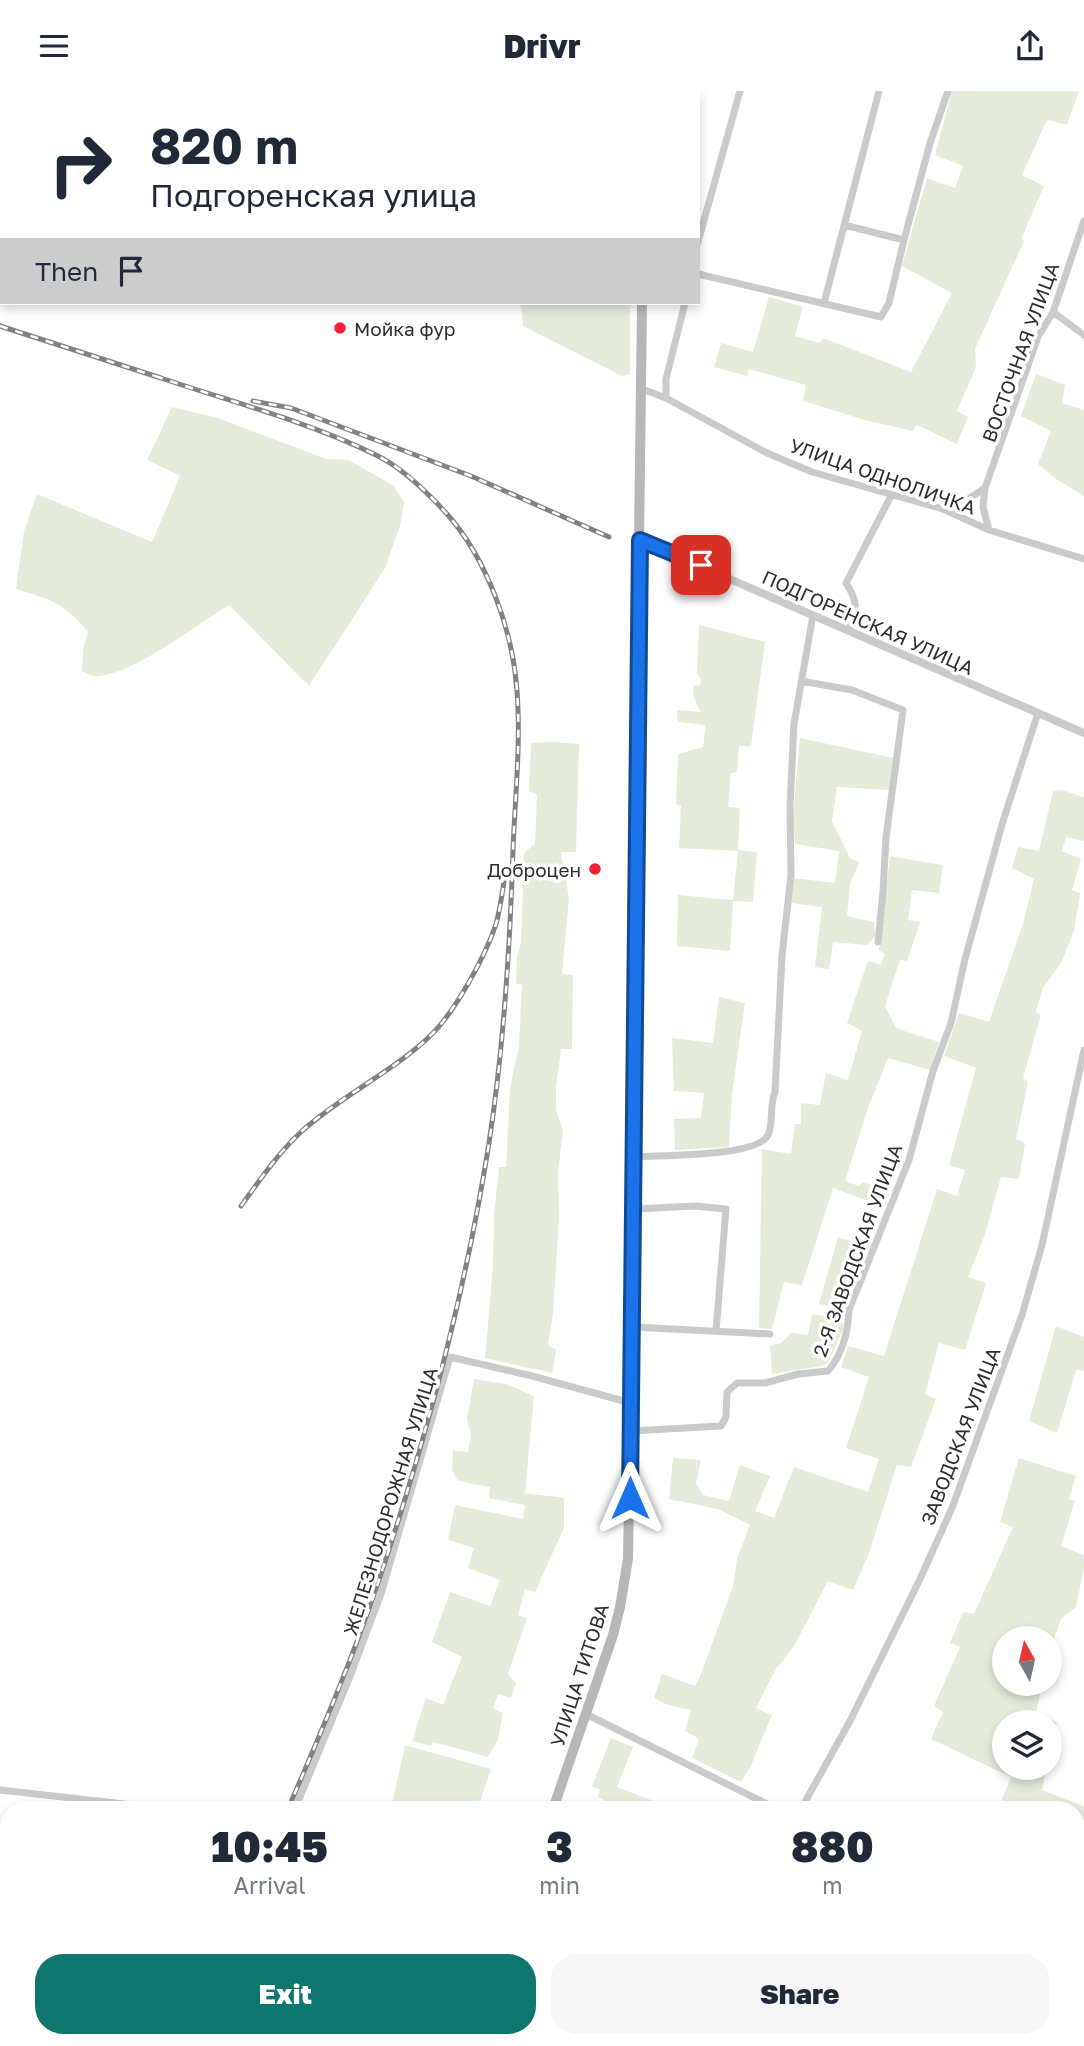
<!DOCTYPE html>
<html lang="en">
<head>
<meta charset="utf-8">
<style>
  :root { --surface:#fff; --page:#f6f6f7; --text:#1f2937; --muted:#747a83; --accent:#0f766e }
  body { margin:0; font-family:"Golos Text",sans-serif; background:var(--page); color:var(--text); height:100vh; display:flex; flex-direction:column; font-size:26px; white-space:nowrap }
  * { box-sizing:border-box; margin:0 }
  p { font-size:23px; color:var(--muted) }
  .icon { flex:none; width:38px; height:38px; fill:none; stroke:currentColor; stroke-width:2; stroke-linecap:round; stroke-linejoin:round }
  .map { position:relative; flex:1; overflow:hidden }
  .sheet { position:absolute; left:0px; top:1710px; width:1085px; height:247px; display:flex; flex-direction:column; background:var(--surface); border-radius:28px 28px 0 0; box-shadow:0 4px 10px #0003 }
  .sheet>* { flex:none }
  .hud { position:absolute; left:0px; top:0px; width:700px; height:214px; box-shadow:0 4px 10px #0003; background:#fff; color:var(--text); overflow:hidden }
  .needle { width:46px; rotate:352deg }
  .fabs { position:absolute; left:992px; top:1535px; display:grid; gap:14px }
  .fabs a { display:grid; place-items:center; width:70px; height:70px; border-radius:50%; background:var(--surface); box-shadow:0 4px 10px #0003; font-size:35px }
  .pin { position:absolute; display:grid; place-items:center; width:60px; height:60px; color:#fff; margin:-30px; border-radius:14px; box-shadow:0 4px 10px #0006 }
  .me { position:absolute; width:77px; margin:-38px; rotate:0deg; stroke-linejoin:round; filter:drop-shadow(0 0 5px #0008) }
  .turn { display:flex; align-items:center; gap:24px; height:147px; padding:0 35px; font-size:32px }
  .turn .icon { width:91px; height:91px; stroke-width:2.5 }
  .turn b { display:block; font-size:49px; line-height:60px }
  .then { display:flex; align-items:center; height:66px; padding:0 35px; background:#0003; gap:14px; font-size:26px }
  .eta { display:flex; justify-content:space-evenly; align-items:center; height:119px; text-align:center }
  .eta b { font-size:42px; font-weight:800; line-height:49px }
  .primary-button { display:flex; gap:14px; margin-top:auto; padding:14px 35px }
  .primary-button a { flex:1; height:80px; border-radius:28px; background:var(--accent); color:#fff; font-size:28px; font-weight:800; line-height:80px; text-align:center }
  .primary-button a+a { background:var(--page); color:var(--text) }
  header { display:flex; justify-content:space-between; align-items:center; height:91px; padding:0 35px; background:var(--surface); font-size:32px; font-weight:800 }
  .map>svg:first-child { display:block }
  .green { fill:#e4ecd9 }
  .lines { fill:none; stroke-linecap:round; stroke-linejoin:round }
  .minor { stroke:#cacaca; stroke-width:7 }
  .tertiary { stroke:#cacaca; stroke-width:8 }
  .secondary { stroke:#b7b7b7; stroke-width:10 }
  .rail-casing { stroke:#828282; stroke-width:5 }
  .rail { stroke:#fff; stroke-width:2.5; stroke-dasharray:8; stroke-linecap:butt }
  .route-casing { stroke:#114b97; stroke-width:18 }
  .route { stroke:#1a73e8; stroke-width:12 }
  .poi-dot { fill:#f42034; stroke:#fff; stroke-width:2.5 }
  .labels { text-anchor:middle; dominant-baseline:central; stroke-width:7; stroke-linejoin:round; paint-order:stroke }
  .poi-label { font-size:19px; fill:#2d2d2d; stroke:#fff; text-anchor:start }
  .street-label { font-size:19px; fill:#2d2d2d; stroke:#fff }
</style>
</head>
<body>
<header><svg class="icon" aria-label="menu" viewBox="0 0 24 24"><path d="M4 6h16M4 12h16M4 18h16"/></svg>Drivr<svg class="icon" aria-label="share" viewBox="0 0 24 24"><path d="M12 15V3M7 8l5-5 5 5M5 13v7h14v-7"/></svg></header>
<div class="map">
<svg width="1084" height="1955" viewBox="0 0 1084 1955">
  <rect width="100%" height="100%" fill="#fff"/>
  <path class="green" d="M952 0H1079L1067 34 1047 29 1022 84 1044 95 1021 148 1024 150 975 258 976 276 957 320 968 326 957 353 917 334 913 340 865 329 803 310 806 294 749 278 747 285 714 276 721 252 753 261 769 206 803 216 795 245 820 252 823 247 911 281 952 202 902 175 927 87 955 97 963 75 935 64Z
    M521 212H630V283L622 285 523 235Z
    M1036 283 1065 294 1062 312 1084 319V405L1056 388 1038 373 1051 340 1021 325Z
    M172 316 218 327 326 368 349 369 394 395 404 411 400 435 385 477 309 595 229 514C196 534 134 583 98 585 92 586 88 583 82 580L83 559 88 541C63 511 51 509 16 498L24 440 37 403 152 451 180 385 147 369Z
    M699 534 765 551 751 655H739L737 681 731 682 728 716 740 717 738 759 757 761 753 811 733 810 730 860 677 855 678 804 733 809 738 760 679 757 681 715 676 713 678 663 703 656 706 634 678 631 677 619 700 621 693 604 694 595 700 594 701 588 697 582Z
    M800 647 893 667 889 699 837 696 832 730 850 767 859 772 850 793 847 825 874 831 875 845 867 854 833 851 829 878 815 876 822 816 791 812 793 787 835 792 839 760 795 753 793 725Z
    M554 651 579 653 576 761H561L569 807 562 883 573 884 572 958H561L556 996V1019L563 1040 558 1081 559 1127 553 1224 548 1254 556 1259 552 1282 485 1267 493 1175 494 1124 499 1076H506L510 997 519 955 522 894 516 892 517 866 521 851 524 765 526 760 535 753 537 704 529 700 531 652Z
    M1062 699 1084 706V750L1066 746 1062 760 1081 768 1072 799 1080 802 1074 840 1061 872 1043 897 1036 921 1041 924 1023 987 1028 991 1016 1048 1025 1052 1019 1088 1001 1086 984 1146 968 1186 986 1192 965 1259 939 1252 925 1303 936 1308 911 1376 897 1374 869 1462 853 1499 828 1490 793 1557 776 1578 756 1617 772 1624 750 1677 741 1691 692 1667 699 1648 685 1640 691 1619 668 1614 654 1607 662 1583 695 1595 701 1583 733 1495 737 1468 750 1434 718 1418 669 1408 673 1367 701 1369 696 1392 703 1404 729 1410 740 1374 770 1385 755 1420 774 1427 794 1376 868 1401 879 1368 846 1357 869 1286 841 1276 848 1255 884 1265 937 1098 957 1105 965 1079 949 1074 976 977 944 965 959 922 989 931 1023 833 1034 788 1012 777 1018 756 1039 760 1053 700Z
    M890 765 943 774 939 802 912 799 908 829 920 831 907 870 900 869 885 915 896 937 939 951 930 979 888 967 868 1017 845 1090 859 1095 863 1091 890 1101 885 1116 833 1097 802 1194 784 1191 772 1238 759 1237 762 1058 791 1063 795 1033H801V1012L820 1014 826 982 848 989 862 940 847 932 868 870 881 874 885 863 879 859Z
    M719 906 745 912 732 1003 729 1056 675 1059 674 1028 701 1027 704 1002 674 1000 672 947 713 952Z
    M838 1146 870 1155 846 1211 840 1217 819 1213Z
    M812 1223 838 1228 843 1232V1238L828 1272 822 1275 772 1283 770 1254 781 1252 792 1242 808 1244Z
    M1056 1235 1084 1246V1280L1076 1279 1057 1342 1029 1330Z
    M474 1288 506 1293 534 1305 525 1402 564 1407V1437L535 1501 525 1498 518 1524 527 1527 508 1583 516 1592 511 1607 498 1603 493 1617 503 1622 498 1649 488 1666 433 1651 431 1655 412 1650 426 1607 443 1614 462 1566 432 1551 450 1501 490 1515 500 1489 468 1477 474 1457 448 1449 455 1414 523 1428 525 1414 489 1407 490 1396 458 1390 452 1379 453 1360 468 1361 471 1344 467 1328Z
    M1019 1367 1076 1385 1069 1408 1075 1410 1061 1455 1084 1464V1477L1076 1516 1061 1528 1050 1558V1547H1004V1592L1042 1593 1036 1622 1057 1631 1050 1662V1631H1004V1676L1047 1677 1042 1699 1084 1715V1792L1076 1788V1718H998L1011 1686 931 1648 943 1621 934 1615 960 1556 950 1552 963 1521 974 1523 1013 1436 1000 1431Z
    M611 1647 633 1656 617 1696 674 1718H623L598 1706 600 1699 592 1695Z
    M405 1654 491 1678 480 1710 476 1709 473 1718H391Z
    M789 1948H870L872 1955H784Z
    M984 1948H1069L1067 1955H991Z"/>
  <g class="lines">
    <path class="minor" d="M151 0 154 2
      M420 0V2
      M502 2 505 0
      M0 68 2 69
      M844 134 904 149 930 52 948 0
      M698 151 740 0
      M0 170 2 169
      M698 183 881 226 889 212 904 149
      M824 212 879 0
      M1053 221 1084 244
      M642 298 666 307 767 362 812 381 943 418 989 439 1084 468
      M666 307V288L685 212
      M985 397 983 416 989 439
      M943 418 967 409 985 397 1038 246 1053 221 1084 130
      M848 539C858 520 858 510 846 492L891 405
      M801 590 852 599 903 619 886 747 883 801 878 851
      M635 1066C660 1064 758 1066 768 1044 774 1032 769 1015 775 1001L782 865 791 784 790 715 794 633 813 524
      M634 1118 695 1115 726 1118 716 1240
      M633 1236 770 1243
      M631 1340 721 1335 726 1326 727 1301 737 1292H765L798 1283 828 1280C842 1264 848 1241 849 1219L909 1069 933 980 951 932 965 868 1003 730 1038 622
      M586 1623 777 1718
      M0 1699 151 1716
      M295 1718 349 1588 381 1503 450 1266 532 1285 631 1312
      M801 1718 850 1630 920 1488 952 1417 1022 1224 1042 1154 1084 959
      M1076 1860 1084 1864
      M36 1955 39 1948
      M248 1955 251 1948
      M702 1955 705 1948"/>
    <path class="tertiary" d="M640 449 1084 642"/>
    <path class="secondary" d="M650 2V0
      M553 1718 613 1544 620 1516 628 1468 635 1066 633 930 642 212
      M472 1955 475 1948"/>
    <g class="rail-casing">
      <path id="rail" d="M0 235 161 287
        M155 285C228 310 307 330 376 364 403 377 427 401 447 423 487 468 513 540 517 600 521 653 515 706 513 759 510 857 504 955 489 1052 466 1198 425 1352 378 1492 352 1569 320 1644 288 1718
        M253 310 291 317 471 385 609 446
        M241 1115C260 1089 278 1062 302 1040 342 1004 393 981 431 944 455 921 486 864 496 833 500 819 502 804 504 790
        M161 1955 164 1948
        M186 1955 189 1948"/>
    </g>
    <use href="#rail" class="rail"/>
  </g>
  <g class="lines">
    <g class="route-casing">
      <path id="route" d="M630 1407 640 449 701 474"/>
    </g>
    <use href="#route" class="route"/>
  </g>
  <g class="poi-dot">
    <circle cx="340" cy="237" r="7"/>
    <circle cx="595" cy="778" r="7"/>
  </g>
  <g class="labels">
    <g class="poi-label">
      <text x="354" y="237">Мойка фур</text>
      <text x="581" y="778" text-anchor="end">Доброцен</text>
    </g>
    <g class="street-label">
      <text transform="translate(1020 261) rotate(-70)">ВОСТОЧНАЯ УЛИЦА</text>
      <text transform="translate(883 385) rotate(19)">УЛИЦА ОДНОЛИЧКА</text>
      <text transform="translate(868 531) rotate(24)">ПОДГОРЕНСКАЯ УЛИЦА</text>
      <text transform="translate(857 1159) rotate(-70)">2-Я ЗАВОДСКАЯ УЛИЦА</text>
      <text transform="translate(960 1345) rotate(-69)">ЗАВОДСКАЯ УЛИЦА</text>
      <text transform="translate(390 1410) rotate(-73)">ЖЕЛЕЗНОДОРОЖНАЯ УЛИЦА</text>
      <text transform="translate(579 1584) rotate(-72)">УЛИЦА ТИТОВА</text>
    </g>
  </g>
</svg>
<div class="fabs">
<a><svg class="needle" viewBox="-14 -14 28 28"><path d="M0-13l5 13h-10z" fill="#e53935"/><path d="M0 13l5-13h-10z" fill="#747a83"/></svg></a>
<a><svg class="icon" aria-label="layers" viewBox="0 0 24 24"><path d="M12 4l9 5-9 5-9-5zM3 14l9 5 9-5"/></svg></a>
</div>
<div class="pin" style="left:701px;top:474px;background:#d93025"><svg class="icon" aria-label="arrive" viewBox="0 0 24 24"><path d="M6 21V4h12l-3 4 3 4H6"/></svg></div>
<svg class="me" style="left:630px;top:1407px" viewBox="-20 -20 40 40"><path d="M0-17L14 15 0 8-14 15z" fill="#1a73e8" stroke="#fff" stroke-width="4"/></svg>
<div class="hud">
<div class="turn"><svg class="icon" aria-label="right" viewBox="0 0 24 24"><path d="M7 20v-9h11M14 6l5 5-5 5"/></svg><div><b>820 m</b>Подгоренская улица</div></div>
<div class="then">Then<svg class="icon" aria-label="arrive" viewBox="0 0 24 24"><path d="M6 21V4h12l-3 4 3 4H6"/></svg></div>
</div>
<section class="sheet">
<div class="eta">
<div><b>10:45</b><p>Arrival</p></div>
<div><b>3</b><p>min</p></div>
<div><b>880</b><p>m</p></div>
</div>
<div class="primary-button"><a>Exit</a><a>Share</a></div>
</section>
</div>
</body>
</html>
